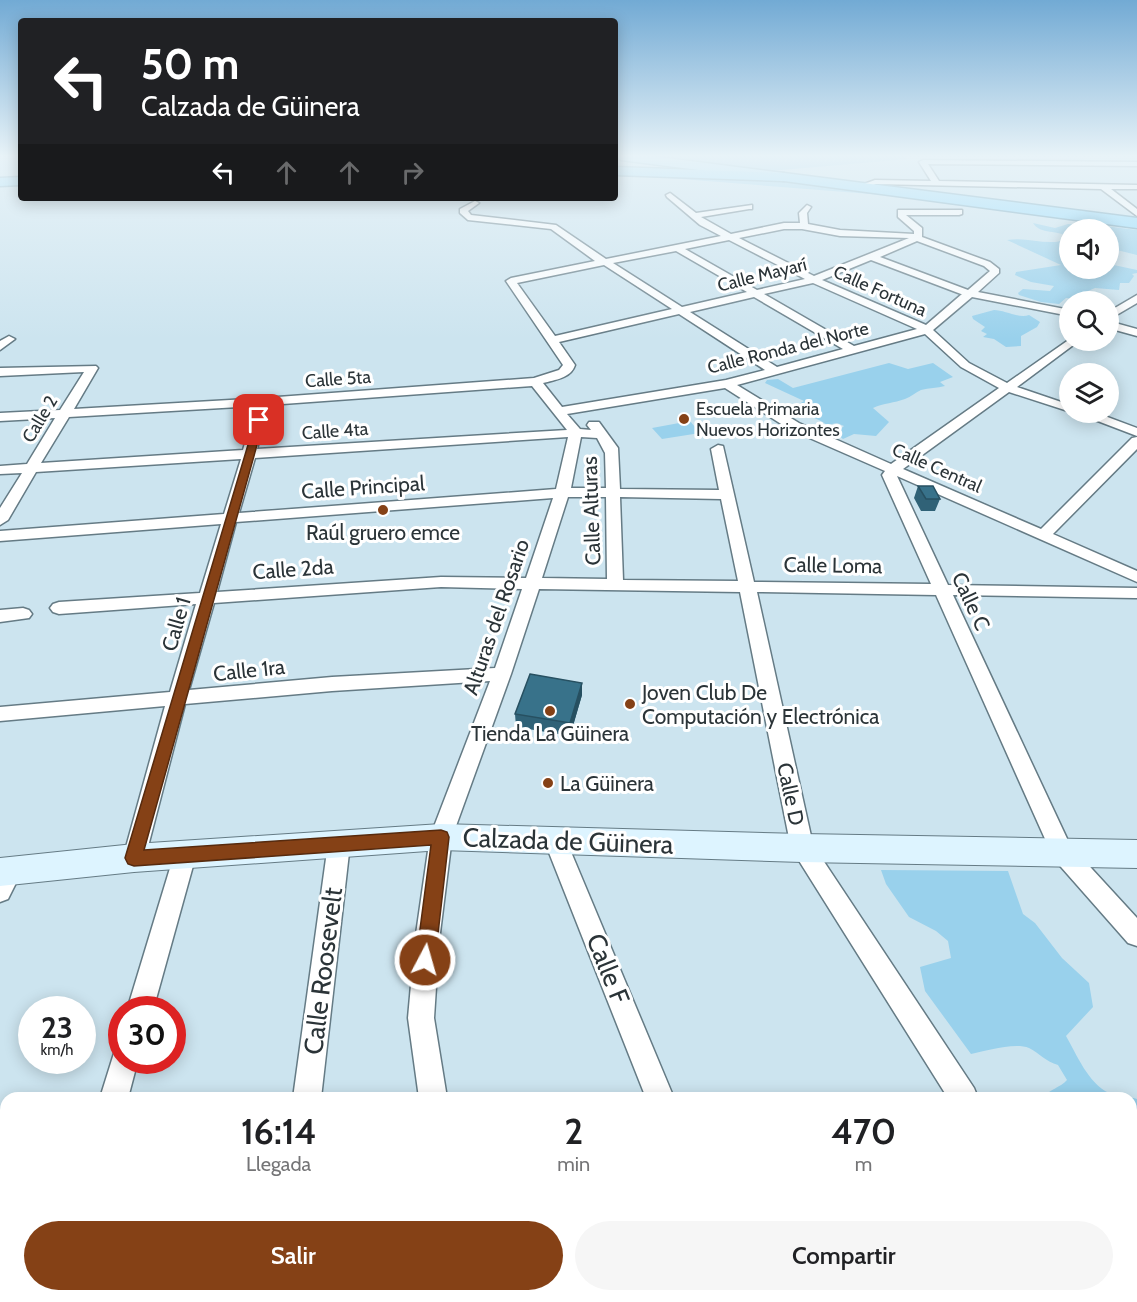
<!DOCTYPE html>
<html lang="es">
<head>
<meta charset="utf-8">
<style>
  :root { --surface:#fff; --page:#f6f6f6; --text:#202124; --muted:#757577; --accent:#854116 }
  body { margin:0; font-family:Cabin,sans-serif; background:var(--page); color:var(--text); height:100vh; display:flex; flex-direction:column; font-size:22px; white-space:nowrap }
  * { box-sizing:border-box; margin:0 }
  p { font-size:20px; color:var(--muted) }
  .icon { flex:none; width:33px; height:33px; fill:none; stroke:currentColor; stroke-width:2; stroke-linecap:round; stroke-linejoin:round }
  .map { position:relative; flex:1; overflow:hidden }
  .side { position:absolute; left:0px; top:1092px; width:1137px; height:210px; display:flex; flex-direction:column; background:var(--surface); border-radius:18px 18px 0 0; box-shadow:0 3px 15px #0003 }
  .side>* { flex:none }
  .guide { position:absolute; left:18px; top:18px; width:600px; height:183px; border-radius:6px; box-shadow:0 3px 15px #0003; background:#202124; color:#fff; overflow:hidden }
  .fabs { position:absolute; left:1059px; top:219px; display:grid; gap:12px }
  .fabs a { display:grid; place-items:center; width:60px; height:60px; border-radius:50%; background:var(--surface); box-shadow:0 3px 15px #0003; font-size:30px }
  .speed { position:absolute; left:18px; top:996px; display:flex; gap:12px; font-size:30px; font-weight:700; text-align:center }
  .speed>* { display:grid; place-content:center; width:78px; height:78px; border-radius:50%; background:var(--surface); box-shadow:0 3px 15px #0003; line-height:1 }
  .speed small { font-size:15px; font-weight:400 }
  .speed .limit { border:9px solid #d22; background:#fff; color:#111 }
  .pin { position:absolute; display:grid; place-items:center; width:51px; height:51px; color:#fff; margin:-26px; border-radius:12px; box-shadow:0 3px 9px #0006 }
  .me { position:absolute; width:66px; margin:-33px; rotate:6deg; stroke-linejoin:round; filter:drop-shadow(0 0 4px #0008) }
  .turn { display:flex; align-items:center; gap:21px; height:126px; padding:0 24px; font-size:27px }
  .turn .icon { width:78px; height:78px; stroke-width:2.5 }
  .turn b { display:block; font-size:42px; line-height:51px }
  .lanes { display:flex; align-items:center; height:57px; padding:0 24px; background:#0003; justify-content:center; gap:30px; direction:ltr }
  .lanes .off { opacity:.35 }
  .eta { display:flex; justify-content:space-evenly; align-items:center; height:102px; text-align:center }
  .eta b { font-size:36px; font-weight:600; line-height:42px }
  .action { display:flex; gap:12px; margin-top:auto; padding:12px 24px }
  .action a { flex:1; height:69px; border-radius:36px; background:var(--accent); color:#fff; font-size:24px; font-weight:600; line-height:69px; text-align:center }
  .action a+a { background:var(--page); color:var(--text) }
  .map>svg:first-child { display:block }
  .green { fill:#99d1ec }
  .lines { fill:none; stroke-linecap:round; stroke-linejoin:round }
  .minor-casing { stroke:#657b85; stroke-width:3 }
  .secondary-casing { stroke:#657b85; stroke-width:2 }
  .trunk-casing { stroke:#6ca1b9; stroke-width:3 }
  .motorway-casing { stroke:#6ca1b9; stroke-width:3 }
  .minor { fill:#fff; fill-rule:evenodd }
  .secondary { fill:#ddf4ff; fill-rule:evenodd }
  .trunk { fill:#a6e2fe; fill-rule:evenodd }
  .motorway { fill:#8fdbfe; fill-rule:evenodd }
  .wall { fill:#306277 }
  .shaded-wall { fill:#275061 }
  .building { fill:#38728a; stroke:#275061; stroke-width:1.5 }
  .route { fill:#854116; stroke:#562a0e; stroke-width:1.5 }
  .poi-dot { fill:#854116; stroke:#fff; stroke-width:2 }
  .labels { text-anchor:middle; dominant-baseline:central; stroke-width:6; stroke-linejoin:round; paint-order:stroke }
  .far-street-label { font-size:18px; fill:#2b3438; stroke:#fff }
  .far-poi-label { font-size:18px; fill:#2b3438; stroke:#fff; text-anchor:start }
  .street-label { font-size:21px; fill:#2b3438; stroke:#fff }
  .poi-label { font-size:21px; fill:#2b3438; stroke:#fff }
  .near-street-label { font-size:26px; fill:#2b3438; stroke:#fff }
</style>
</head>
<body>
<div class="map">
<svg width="1137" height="1302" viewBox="0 0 1137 1302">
  <rect width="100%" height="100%" fill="#cce4ef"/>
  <path class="green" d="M645 156H905L908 159 770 171Z
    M617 174 713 178H754L883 195Z
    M1033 223 1055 228 1068 224H1089L1137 230V255L1109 248 1108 230H1070L1069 252 1063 254 1069 256 1070 268H1108L1109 264 1137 270V273L1132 274 1134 276 1129 283H1120L1119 290 1095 288 1081 294 1089 300 1066 298 1059 304 1041 302 1019 295 1018 293 1023 289 1050 291 1054 286 1031 282 1015 275 1016 272 1061 265 1007 240C1030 236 1049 248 1069 238 1059 229 1040 235 1033 223Z
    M994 310C1005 310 1019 319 1029 315L1040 322 1037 327 1021 336V346L1006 347 994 339 983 337 987 334 981 331 985 327 973 319 972 316Z
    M889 363 908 369 933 363 953 377 940 382 945 386C937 388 929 388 921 390 916 392 911 397 905 399 894 403 884 403 873 408L889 422 876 436 854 434 843 439 836 433 844 426 837 423 827 425C816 416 802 416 791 409L804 401 765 383 767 380 778 379 793 388Z
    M690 421 700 433 662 439 652 428Z
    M881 870 1008 871 1023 914 1035 923 1062 958 1089 983 1093 1007 1066 1036C1077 1055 1088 1083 1109 1093 1117 1097 1128 1096 1137 1099V1219L1131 1216V1098H1043C1049 1089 1060 1088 1067 1080L1058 1065C1046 1062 1039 1053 1029 1048 1015 1042 985 1051 971 1054L925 991 920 967 951 958 948 941 936 931 909 917 886 884Z"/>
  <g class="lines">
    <g class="minor-casing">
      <path id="minor" d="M923 160 1137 162V166L928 164 939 181 1137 185V189H1111L1137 209V216L1101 189 876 184 860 189 856 187 875 180 931 181 919 162Z
        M670 193 696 213 752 205V209H749L701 217 731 234 784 223H800L799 213 807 205 811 207 807 213 808 224 840 230 914 234V231L898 217V210H962V214L959 215H906L922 228V237L990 262 999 269V273L978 292 1070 310V316L972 297 933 330 969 363 1007 383 1070 339 1080 340 1017 387 1070 405 1071 412 1009 392 903 469 1041 529 1132 438 1137 437V449L1053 534 1137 571V582L897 476 948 585 1137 588V598H1135L953 595 1070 845 1137 918V946L1128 943 1054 859 936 595 757 592 813 845 974 1088 978 1098H948L791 848 740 592 539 589 511 674 452 837 439 941 434 1018 447 1098H419L408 1018 415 941 430 837 490 681 332 691 185 704 145 858 142 865 134 868 126 865 123 858 165 706 0 721V707L170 692 196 604 59 614 53 612 50 608 53 604 59 602 200 593 221 524 0 541V531L224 514 241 459 36 472 8 520 0 525V508L22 473 0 474V466L27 464 55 418 0 421V413L60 410 84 372 0 376V368L96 366 98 368 74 409 264 398 534 378 559 370 563 365 506 281 511 278 595 261 551 229 468 220 460 213V209L475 201 479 203 468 211 471 215 556 225 606 259 721 236 700 225 667 197 666 195ZM784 229H802L840 236 909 238 814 276 739 238ZM729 240 805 279 757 290 685 249ZM917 241 984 266 990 271 968 290 880 257ZM676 251 747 292 682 307 613 263ZM871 260 961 294H962L926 325 822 280ZM604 265 672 309 555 336 517 283ZM813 283 917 329 854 346 764 294ZM754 297 843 349 777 367 690 312ZM679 314 765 370 726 380 562 407 543 383C555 380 571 378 575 365L559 342ZM925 334 961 367 999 388 891 464 799 423 737 385ZM532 386 567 430 257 449 269 405ZM725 388 789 429 885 471 882 475 931 584 754 582 723 446 718 445 711 449 719 490 620 489 618 448 599 422H589L587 425 591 430 580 429 567 414ZM256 406 243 450 41 463 69 417ZM568 437 556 489 239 513 255 458ZM581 437 597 438 605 453 606 488H571ZM568 497H606L607 579 542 578ZM620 497 721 499 738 581 623 580ZM553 498 526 578 441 577 217 592 236 522ZM441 587 522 589 495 668 332 677 189 690 214 603Z
        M1137 295V303L1108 320V312Z
        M1108 321 1137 329V336L1108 328Z
        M9 336 15 339 0 350V341Z
        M1074 412H1094L1137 428V436Z
        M23 608 29 610 32 614 29 618 0 622V610Z
        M555 831 563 833 566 840 674 1098H646L544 840 547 833Z
        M339 834 347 837 350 844 321 1098H293L328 844 331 837Z
        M185 845 193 848 196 855 153 1010H127L174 855 177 848Z
        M11 861 19 864 22 871 8 899 0 902V869L3 864Z
        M122 1048V1060H138L128 1098H100L115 1050Z
        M41 1296H73L71 1302H39Z
        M137 1296H238L236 1302H135Z
        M266 1296H298L297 1302H265Z
        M457 1296H489L490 1302H458Z
        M725 1296H757L759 1302H727Z
        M1076 1296H1110L1112 1302H1078Z"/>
    </g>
    <g class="secondary-casing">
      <path id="secondary" d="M441 824 802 834 1137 840V868L802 862 441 850 134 872 0 886V858L134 844Z"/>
    </g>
    <g class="trunk-casing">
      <path id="trunk" d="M615 156H651L784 173 790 177 784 181 621 160Z"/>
    </g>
    <g class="motorway-casing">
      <path id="motorway" d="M615 167 784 173 1137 218V228L784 181 615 175Z
        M21 177V185L0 186V178Z"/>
    </g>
    <use href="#minor" class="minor"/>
    <use href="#secondary" class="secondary"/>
    <use href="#trunk" class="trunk"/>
    <use href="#motorway" class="motorway"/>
  </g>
  <path class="wall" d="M918 486 940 499 935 511H921L914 498Z
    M582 683V695L570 736 516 727 515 714Z"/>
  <path class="shaded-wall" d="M582 683V695L570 736V723Z"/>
  <path class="building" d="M918 486H933L940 499H926Z
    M530 674 582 683 570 723 515 714Z"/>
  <linearGradient id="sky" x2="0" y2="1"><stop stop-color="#72aad4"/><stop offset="0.46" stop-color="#e8f3f8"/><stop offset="1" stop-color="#e8f3f8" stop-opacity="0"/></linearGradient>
  <rect width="1137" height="339" fill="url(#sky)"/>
  <path class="route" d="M256 418 264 420 144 850 441 830 447 832 449 837 435 960 432 967 425 969 419 967 416 960 431 845 134 866 128 864 125 858Z"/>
  <g class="poi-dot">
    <circle cx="684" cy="419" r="6"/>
    <circle cx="383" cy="510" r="6"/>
    <circle cx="630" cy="704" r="6"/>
    <circle cx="550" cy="711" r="6"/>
    <circle cx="548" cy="783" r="6"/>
  </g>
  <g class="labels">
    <g class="far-street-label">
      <text transform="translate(762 275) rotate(-14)">Calle Mayarí</text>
      <text transform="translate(880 291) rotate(24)">Calle Fortuna</text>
      <text transform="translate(788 348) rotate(-14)">Calle Ronda del Norte</text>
      <text transform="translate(338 379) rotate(-4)">Calle 5ta</text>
      <text transform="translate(40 419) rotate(-59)">Calle 2</text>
      <text transform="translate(335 431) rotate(-4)">Calle 4ta</text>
      <text transform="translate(937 468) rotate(24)">Calle Central</text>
    </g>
    <g class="far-poi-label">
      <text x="696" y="409">Escuela Primaria<tspan x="696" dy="21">Nuevos Horizontes</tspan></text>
    </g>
    <g class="street-label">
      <text transform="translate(363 487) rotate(-4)">Calle Principal</text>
      <text transform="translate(591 511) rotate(-92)">Calle Alturas</text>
      <text transform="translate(833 565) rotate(1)">Calle Loma</text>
      <text transform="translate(293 569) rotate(-4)">Calle 2da</text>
      <text transform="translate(971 601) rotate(65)">Calle C</text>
      <text transform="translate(496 617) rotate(-71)">Alturas del Rosario</text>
      <text transform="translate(176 624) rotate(-74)">Calle 1</text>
      <text transform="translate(249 670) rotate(-6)">Calle 1ra</text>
      <text transform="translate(791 794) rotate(78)">Calle D</text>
    </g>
    <g class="poi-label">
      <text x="383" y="532">Raúl gruero emce</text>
      <text x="642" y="692" text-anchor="start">Joven Club De<tspan x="642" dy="24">Computación y Electrónica</tspan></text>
      <text x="550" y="733">Tienda La Güinera</text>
      <text x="560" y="783" text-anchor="start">La Güinera</text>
    </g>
    <g class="near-street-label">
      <text transform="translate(568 841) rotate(2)">Calzada de Güinera</text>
      <text transform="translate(608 969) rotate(68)">Calle F</text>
      <text transform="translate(323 971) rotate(-83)">Calle Roosevelt</text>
    </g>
  </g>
</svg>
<div class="fabs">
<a><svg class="icon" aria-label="sound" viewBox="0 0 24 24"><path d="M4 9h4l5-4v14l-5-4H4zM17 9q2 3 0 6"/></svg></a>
<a><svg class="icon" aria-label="search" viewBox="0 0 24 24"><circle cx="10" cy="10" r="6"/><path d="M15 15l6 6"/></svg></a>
<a><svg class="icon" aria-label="layers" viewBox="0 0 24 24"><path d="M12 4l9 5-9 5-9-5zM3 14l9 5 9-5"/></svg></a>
</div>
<div class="speed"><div>23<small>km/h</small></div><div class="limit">30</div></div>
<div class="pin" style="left:259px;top:420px;background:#d93025"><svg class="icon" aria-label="arrive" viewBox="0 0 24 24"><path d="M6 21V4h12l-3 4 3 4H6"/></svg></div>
<svg class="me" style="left:425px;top:960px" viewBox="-20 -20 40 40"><circle r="17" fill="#854116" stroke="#fff" stroke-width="3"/><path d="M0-11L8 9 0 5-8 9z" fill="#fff"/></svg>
<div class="guide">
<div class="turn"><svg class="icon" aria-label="left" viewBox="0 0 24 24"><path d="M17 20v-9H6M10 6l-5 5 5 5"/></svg><div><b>50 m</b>Calzada de Güinera</div></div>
<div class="lanes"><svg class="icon" aria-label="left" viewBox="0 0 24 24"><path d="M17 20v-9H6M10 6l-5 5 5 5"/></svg><svg class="icon off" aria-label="ahead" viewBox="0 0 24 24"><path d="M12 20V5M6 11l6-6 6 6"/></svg><svg class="icon off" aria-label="ahead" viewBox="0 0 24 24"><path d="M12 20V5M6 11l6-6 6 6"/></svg><svg class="icon off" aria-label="right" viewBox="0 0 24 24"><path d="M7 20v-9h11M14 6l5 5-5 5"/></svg></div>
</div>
<section class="side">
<div class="eta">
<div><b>16:14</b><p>Llegada</p></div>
<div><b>2</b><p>min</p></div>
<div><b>470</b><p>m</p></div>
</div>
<div class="action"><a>Salir</a><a>Compartir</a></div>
</section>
</div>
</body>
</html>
